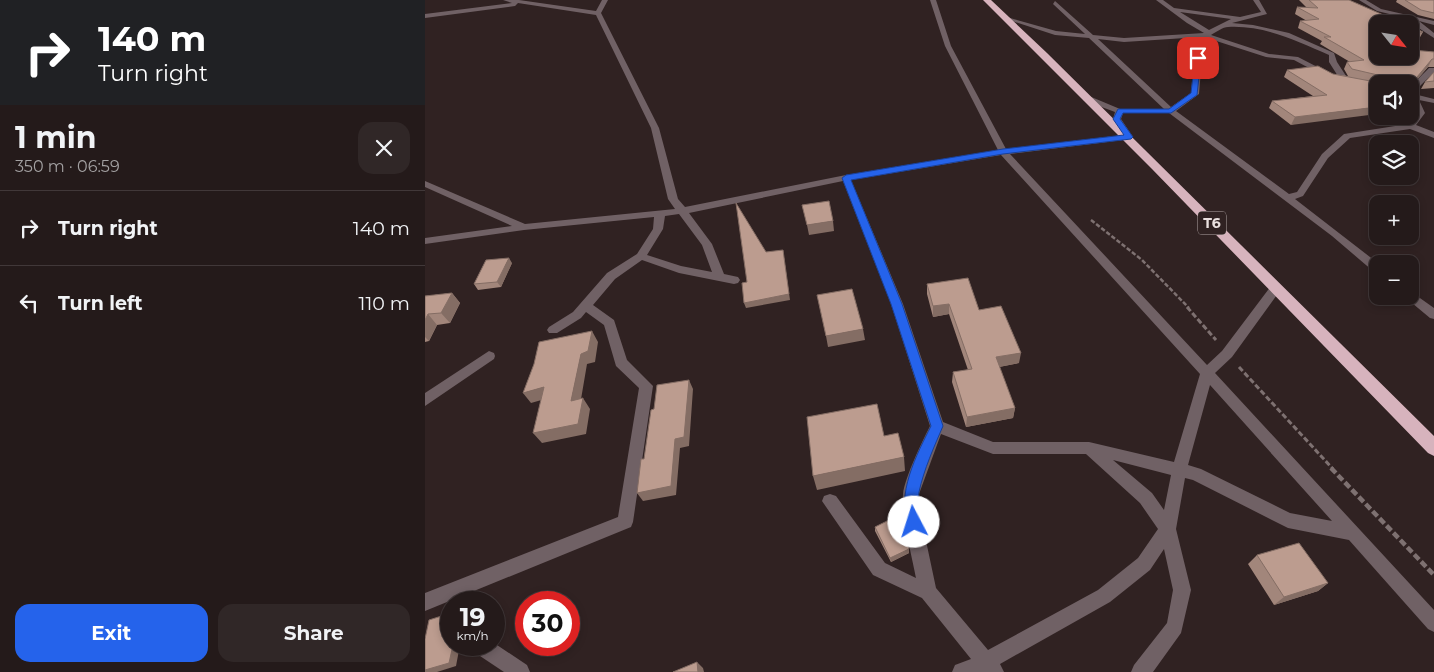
<!DOCTYPE html>
<html lang="en">
<head>
<meta charset="utf-8">
<style>
  :root { --surface:#241a1a; --page:#302727; --text:#f1f3f6; --muted:#a3a1a2; --line:#413839; --accent:#2563eb }
  body { margin:0; font-family:Montserrat,sans-serif; background:var(--page); color:var(--text); height:100vh; display:flex; flex-direction:column; font-size:19px; white-space:nowrap }
  * { box-sizing:border-box; margin:0 }
  p { font-size:16px; color:var(--muted) }
  .icon { flex:none; width:28px; height:28px; fill:none; stroke:currentColor; stroke-width:2; stroke-linecap:round; stroke-linejoin:round }
  .map { position:relative; flex:1; overflow:hidden }
  .panel { display:flex; flex-direction:column; background:var(--surface); width:425px }
  .panel>* { flex:none }
  .banner { background:#202124; color:#fff; overflow:hidden }
  .needle { width:32px; rotate:120deg }
  .tools { position:absolute; left:944px; top:15px; display:grid; gap:10px }
  .tools a { display:grid; place-items:center; width:50px; height:50px; border-radius:10px; background:var(--surface); box-shadow:0 2px 8px #0003,0 0 0 1px var(--line); font-size:25px }
  .speed { position:absolute; left:15px; top:591px; display:flex; gap:10px; font-size:25px; font-weight:700; text-align:center }
  .speed>* { display:grid; place-content:center; width:65px; height:65px; border-radius:50%; background:var(--surface); box-shadow:0 2px 8px #0003,0 0 0 1px var(--line); line-height:1 }
  .speed small { font-size:12px; font-weight:400 }
  .speed .limit { border:8px solid #d22; background:#fff; color:#111 }
  .pin { position:absolute; display:grid; place-items:center; width:42px; height:42px; color:#fff; margin:-21px; border-radius:10px; box-shadow:0 2px 8px #0006 }
  .me { position:absolute; width:55px; margin:-28px; rotate:355deg; stroke-linejoin:round; filter:drop-shadow(0 0 4px #0008) }
  .turn { display:flex; align-items:center; gap:18px; height:105px; padding:0 15px; font-size:22px }
  .turn .icon { width:65px; height:65px; stroke-width:2.5 }
  .turn b { display:block; font-size:35px; line-height:42px }
  .round { display:grid; place-items:center; flex:none; width:52px; height:52px; border-radius:15px; background:var(--page) }
  .summary { display:flex; align-items:center; justify-content:space-between; height:85px; padding:0 15px }
  h1 { font-size:30px; font-weight:700; line-height:38px }
  .button { display:flex; gap:10px; margin-top:auto; padding:10px 15px }
  .button a { flex:1; height:58px; border-radius:15px; background:var(--accent); color:#fff; font-size:20px; font-weight:700; line-height:58px; text-align:center }
  .button a+a { background:var(--page); color:var(--text) }
  ul { padding:0; list-style:none }
  li { display:flex; align-items:center; gap:15px; height:75px; padding:0 15px; border-top:1px solid var(--line) }
  li div { flex:1 }
  li b { display:block; font-size:19px }
  li em { font-style:normal }
  main { display:flex; flex:1; min-height:0 }
  .map>svg:first-child { display:block }
  .lines { fill:none; stroke-linecap:round; stroke-linejoin:round }
  .path-far2 { stroke:#7e7171; stroke-width:2.5; stroke-dasharray:4.5 2; stroke-linecap:butt }
  .path-far1 { stroke:#7e7171; stroke-width:3; stroke-dasharray:5.5 2.5; stroke-linecap:butt }
  .path { stroke:#7e7171; stroke-width:4.5; stroke-dasharray:7 3; stroke-linecap:butt }
  .street { fill:#706165; fill-rule:evenodd }
  .highway { fill:#d7b3bd; fill-rule:evenodd }
  .wall { fill:#a2867b }
  .shaded-wall { fill:#846d64 }
  .building { fill:#bc9c8f; stroke:#846d64 }
  .route { fill:#2563eb; stroke:#184099 }
  .labels { text-anchor:middle; dominant-baseline:central; stroke-width:5; stroke-linejoin:round; paint-order:stroke }
  .shield { fill:#302222; stroke:#b2a7a6; stroke-width:1 }
  .shield-label { font-size:14px; font-weight:bold; fill:#eae0df }
</style>
</head>
<body>
<main>
<section class="panel">
<div class="banner">
<div class="turn"><svg class="icon" aria-label="right" viewBox="0 0 24 24"><path d="M7 20v-9h11M14 6l5 5-5 5"/></svg><div><b>140 m</b>Turn right</div></div>
</div>
<div class="summary"><div><h1>1 min</h1><p>350 m · 06:59</p></div><a class="round"><svg class="icon" aria-label="close" viewBox="0 0 24 24"><path d="M6 6l12 12M18 6L6 18"/></svg></a></div>
<ul>
<li><svg class="icon" aria-label="right" viewBox="0 0 24 24"><path d="M7 20v-9h11M14 6l5 5-5 5"/></svg><div><b>Turn right</b></div><em>140 m</em></li>
<li><svg class="icon" aria-label="left" viewBox="0 0 24 24"><path d="M17 20v-9H6M10 6l-5 5 5 5"/></svg><div><b>Turn left</b></div><em>110 m</em></li>
</ul>
<div class="button"><a>Exit</a><a>Share</a></div>
</section>
<div class="map">
<svg width="1009" height="672" viewBox="0 0 1009 672">
  <rect width="100%" height="100%" fill="#302222"/>
  <g class="lines">
    <path class="path-far2" d="M666 220 717 260 764 308"/>
    <path class="path-far1" d="M762 307 791 340
      M814 367 908 469"/>
    <path class="path" d="M906 468 1009 575"/>
    <path class="street" d="M78 0H94L171 11 177 0H183L176 13 234 128 253 199 260 207 421 175 573 150 520 46 505 0H511L526 46 581 149 698 135 688 119 690 112 658 100V96H664L695 109H739L664 38 630 35 578 18V16L631 31 660 34 628 4 630 1 668 35 699 38 779 33 762 23 731 0H738L749 8 815 17 836 12 828 0H834L842 14 807 23 828 25 864 33 909 53 912 62 923 79 922 81H916L904 62V55C872 41 839 25 803 27 798 27 791 32 786 35L844 54 873 57 906 74 899 76 869 60 841 57 782 38 777 58 774 94 751 111 864 194 872 192 897 154 919 134 983 124 992 113C982 87 985 87 1004 68H1009V72L994 87 993 95 1009 99V103L994 100 1000 113 991 125 1009 132V138L985 129 925 138 903 158 878 196 870 199 954 264 952 272 948 271 907 236 744 113H698L696 119 708 137 707 139 585 154 782 365 797 351 846 286H854L856 289 854 292 807 357 790 373 1009 610V632L1003 629 924 540 863 528 768 480 760 478 751 529 766 590 756 633 728 672H706L709 665 742 623 748 590 739 549 725 570 685 602 575 664 579 672H527L530 665 546 659 497 598 448 575 397 501 399 496 405 494 411 496 460 563 491 578C487 557 476 514 478 494 480 477 497 442 505 426L466 304 418 181 264 213 287 244 299 274 313 277 315 280 313 283 309 284 254 273 217 260 190 279 168 305 189 320 202 360 228 386 208 522 206 527 0 611V593L193 517 214 388 191 366 179 325 161 312 156 318 132 333H124L122 330 124 327 148 312 182 273 212 254 228 229 229 217 99 230 0 244V238L87 226 0 187V181L100 224 250 209 243 199 226 128 171 15 93 3 90 6 0 18V14L87 3ZM755 12 806 19 784 30ZM776 37 769 58 766 93 746 107 673 39 699 42ZM576 155 775 374 749 462 664 442H568L518 422 478 304 426 180ZM254 214 277 245 287 272 256 266 222 255 238 229 240 216ZM785 385 907 521 865 513 776 469 763 465ZM516 434 568 454H661L715 503 733 529 713 558 673 590 563 650 511 588 497 522 494 494ZM688 460 746 475 739 510 727 493Z
      M934 0H941L956 9 1009 21V25L994 21 1009 33V38L989 25V20L952 11Z
      M985 291 1009 308V319L1005 318 981 298 980 296H985Z
      M64 351 69 353 70 356 69 359 0 406V393Z
      M69 643 102 665 105 672H79L52 654 51 645H69Z"/>
    <path class="highway" d="M558 0H566L622 53 1009 436V456L1003 453 727 169Z"/>
  </g>
  <path class="wall" d="M874 0H924L952 24 985 56V26L998 32 994 39H988L995 44 991 51 1009 52V67H1003L988 84 994 102 989 110H985V84L866 125 844 108 847 101 888 96 859 77 862 70 908 74 923 76 919 69 922 62H925L895 44 897 41 873 28 875 21H882L870 14 872 7 882 8Z
    M972 0H1009V19L993 15 971 2Z
    M1009 72V88L996 89 1000 82Z
    M87 263 76 287 53 290 49 284Z
    M502 284 554 310 594 363 574 367 590 408 588 418 541 427 527 382 528 372 543 370 524 314 508 317 502 294Z
    M27 293 35 303 25 323 12 325 4 341 0 342V296Z
    M450 527 484 553 466 562 450 531Z
    M832 555 903 583 893 591 849 605 823 564Z"/>
  <path class="shaded-wall" d="M1007 59 1003 67 985 88 987 83Z
    M994 102 989 110H985V103Z
    M952 107V114L866 125 870 117Z
    M408 221 409 231 384 235 382 225Z
    M358 250 365 300 321 308 319 303Z
    M84 258 87 263 76 287 72 282Z
    M27 293 35 303 25 323 16 313Z
    M524 304V314L508 317V306Z
    M3 314 12 325 4 341 0 337V320Z
    M438 329 440 340 403 347 401 336Z
    M167 331 173 342 170 362 162 364 154 411 146 401 156 354Z
    M596 353 594 363 569 368 571 357Z
    M264 380 268 389 264 446 255 448 251 495 218 501 212 493Z
    M119 387 127 397 106 403 98 393Z
    M158 398 165 409 161 434 117 443 108 433Z
    M590 408 588 418 541 427 542 417Z
    M479 457 480 471 392 490 388 476Z
    M484 549V553L466 562 465 558Z
    M903 583 893 591 849 605 859 597Z
    M28 645H35L31 666 12 672H0V670Z
    M272 662 278 668 279 672H273Z"/>
  <path class="building" d="M884 0H924L979 24H952V56H985V38L995 44H988V50L1009 52V59H1007L987 83 994 102 985 103V84H952V107L870 117 847 101 902 95 862 70 893 66 908 74 956 83 958 82 957 76 927 69 922 62 939 60 899 37H906L875 21 894 19 872 7 893 8Z
    M980 0H1009V13L996 10Z
    M985 26 998 32 985 33Z
    M1009 72V81L1000 82Z
    M404 201 408 221 382 225 377 205Z
    M311 203 341 252 358 250 364 294 319 303 317 283 322 282Z
    M84 258 72 282 49 284 61 260Z
    M543 278 554 310 576 306 596 353 571 357 590 408 542 417 528 372 547 369 524 304 508 306 502 284Z
    M427 289 438 329 401 336 392 295Z
    M27 293 16 313 3 314 0 320V296Z
    M167 331 163 351 156 354 146 401 158 398 153 424 108 433 119 387 98 393 109 364 114 342Z
    M264 380 259 437 250 439 246 486 212 493 216 459H219L226 410 229 409 232 385Z
    M452 404 459 436 473 433 479 457 388 476 382 417Z
    M472 516 480 532 484 549 465 558 450 527Z
    M874 543 903 583 859 597 832 555Z
    M26 613V645H28L24 663 0 670V639L4 620Z
    M272 662 273 672H248Z"/>
  <path class="route" d="M773 56 776 58 772 95 746 113H698L695 119 708 137 706 139 578 154 426 180 477 304 518 426C509 447 499 469 494 492 492 503 499 516 494 527L489 529 484 527C470 495 492 454 506 426L466 304 417 178 421 175 578 149 699 135 688 119 693 109H744L766 93 770 58Z"/>
  <g class="labels">
    <rect class="shield" x="773" y="211.5" width="28" height="23" rx="4"/>
    <g class="shield-label">
      <text x="787" y="223">T6</text>
    </g>
  </g>
</svg>
<div class="tools">
<a><svg class="needle" viewBox="-14 -14 28 28"><path d="M0-13l5 13h-10z" fill="#e53935"/><path d="M0 13l5-13h-10z" fill="#a3a1a2"/></svg></a>
<a><svg class="icon" aria-label="sound" viewBox="0 0 24 24"><path d="M4 9h4l5-4v14l-5-4H4zM17 9q2 3 0 6"/></svg></a>
<a><svg class="icon" aria-label="layers" viewBox="0 0 24 24"><path d="M12 4l9 5-9 5-9-5zM3 14l9 5 9-5"/></svg></a>
<a>+</a>
<a>−</a>
</div>
<div class="speed"><div>19<small>km/h</small></div><div class="limit">30</div></div>
<div class="pin" style="left:773px;top:58px;background:#d93025"><svg class="icon" aria-label="arrive" viewBox="0 0 24 24"><path d="M6 21V4h12l-3 4 3 4H6"/></svg></div>
<svg class="me" style="left:489px;top:522px" viewBox="-20 -20 40 40"><circle r="19" fill="#fff"/><path d="M0-13L10 11 0 6-10 11z" fill="#2563eb"/></svg>
</div>
</main>
</body>
</html>
